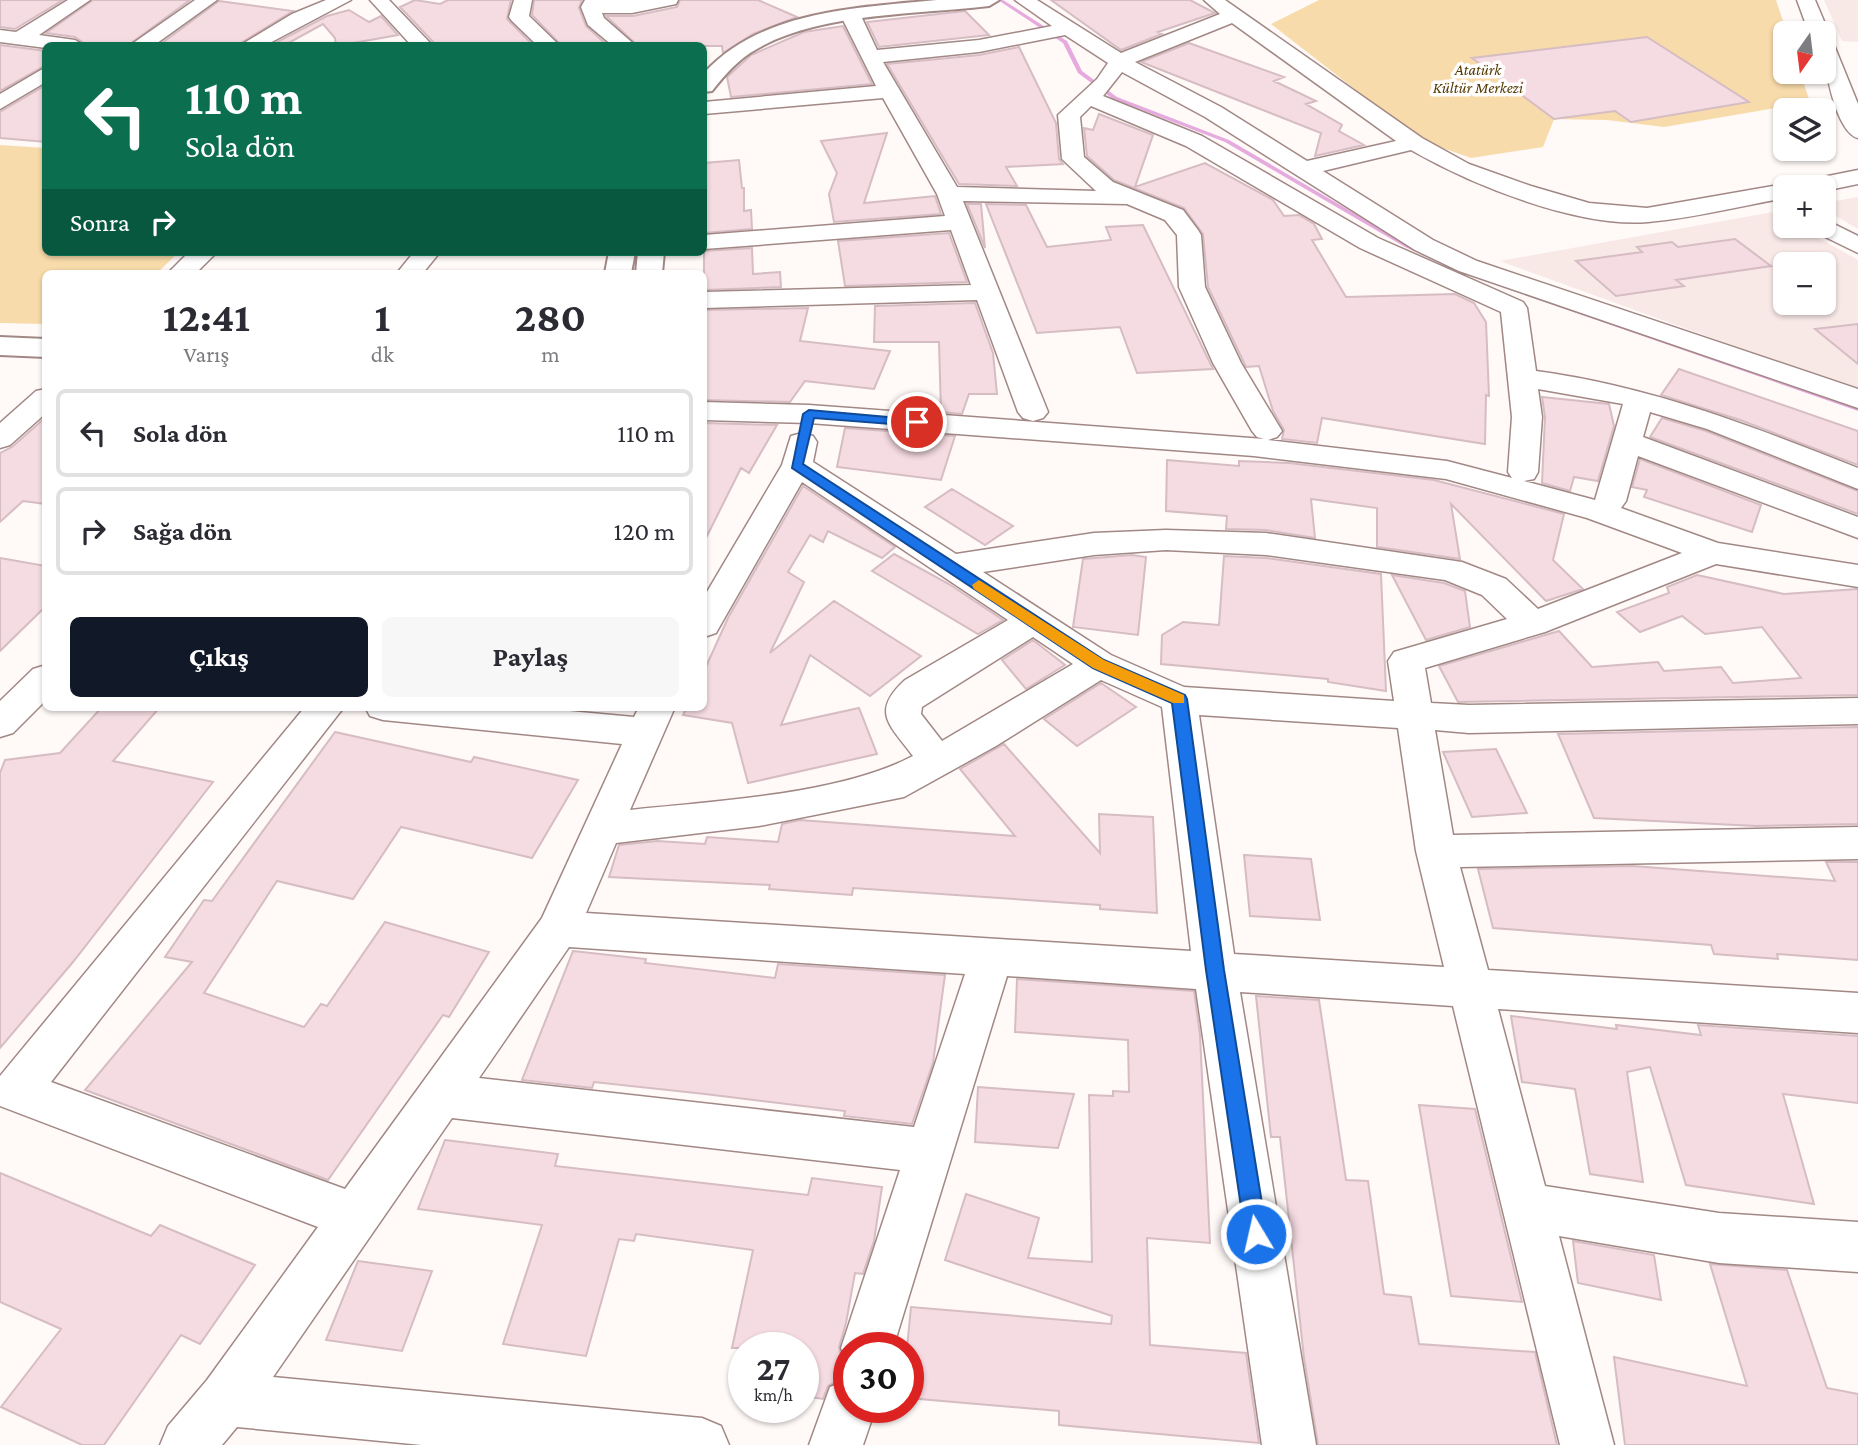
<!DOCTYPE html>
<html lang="tr">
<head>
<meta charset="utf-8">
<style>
  :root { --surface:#fff; --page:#f7f7f7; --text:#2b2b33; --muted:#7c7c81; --line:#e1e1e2; --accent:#111827 }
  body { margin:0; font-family:"Crimson Pro",serif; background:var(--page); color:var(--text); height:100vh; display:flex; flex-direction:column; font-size:26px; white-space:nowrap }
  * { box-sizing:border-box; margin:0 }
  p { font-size:23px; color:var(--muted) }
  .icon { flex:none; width:38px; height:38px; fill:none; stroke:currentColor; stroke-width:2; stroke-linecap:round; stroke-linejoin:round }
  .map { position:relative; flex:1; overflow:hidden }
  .drawer { position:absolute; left:42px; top:270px; width:665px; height:441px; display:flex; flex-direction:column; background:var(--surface); border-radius:10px; box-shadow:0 2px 5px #0004 }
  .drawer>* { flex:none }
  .hud { position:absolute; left:42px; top:42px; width:665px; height:214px; border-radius:10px; box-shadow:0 2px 5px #0004; background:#0b6e4f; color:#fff; overflow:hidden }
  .needle { width:46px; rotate:194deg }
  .tools { position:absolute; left:1773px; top:21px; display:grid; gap:14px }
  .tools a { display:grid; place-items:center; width:63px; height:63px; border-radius:10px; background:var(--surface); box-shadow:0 2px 5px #0004; font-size:35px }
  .speed { position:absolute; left:728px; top:1332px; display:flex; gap:14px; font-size:35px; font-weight:700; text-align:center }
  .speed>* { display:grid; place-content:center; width:91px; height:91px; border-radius:50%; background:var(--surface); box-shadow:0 2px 5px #0004; line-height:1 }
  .speed small { font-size:18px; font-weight:400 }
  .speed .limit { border:10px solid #d22; background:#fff; color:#111 }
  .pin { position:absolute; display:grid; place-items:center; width:60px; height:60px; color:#fff; margin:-30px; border:4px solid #fff; border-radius:50%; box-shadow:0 2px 7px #0007 }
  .me { position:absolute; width:77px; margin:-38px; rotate:351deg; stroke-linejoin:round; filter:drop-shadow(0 0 5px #0008) }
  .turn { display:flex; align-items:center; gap:24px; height:147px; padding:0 28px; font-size:32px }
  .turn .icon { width:91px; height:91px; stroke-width:2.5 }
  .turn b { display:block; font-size:49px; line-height:60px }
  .then { display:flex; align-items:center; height:66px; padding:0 28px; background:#0003; gap:14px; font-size:26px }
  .eta { display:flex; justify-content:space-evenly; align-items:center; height:119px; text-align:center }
  .eta b { font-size:42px; font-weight:700; line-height:49px }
  .button { display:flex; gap:14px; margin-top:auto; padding:14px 28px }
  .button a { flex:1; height:80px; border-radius:10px; background:var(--accent); color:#fff; font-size:28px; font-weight:700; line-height:80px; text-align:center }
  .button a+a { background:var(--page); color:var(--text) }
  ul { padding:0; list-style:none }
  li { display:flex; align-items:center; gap:21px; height:88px; margin:0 14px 10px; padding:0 14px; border:4px solid var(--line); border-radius:10px }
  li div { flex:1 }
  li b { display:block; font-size:26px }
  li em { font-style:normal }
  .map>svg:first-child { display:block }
  .built { fill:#f8e9e7; fill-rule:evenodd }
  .green { fill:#f8dbaa }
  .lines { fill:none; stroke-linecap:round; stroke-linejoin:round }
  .stream { fill:#e6abde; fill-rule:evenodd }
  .building { fill:#f5dbe2; stroke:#d6bcc3; stroke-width:2 }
  .minor-casing { stroke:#a18885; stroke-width:3 }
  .major-casing { stroke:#a18885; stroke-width:4 }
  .minor { fill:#fff; fill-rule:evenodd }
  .major { fill:#fff; fill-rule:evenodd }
  .route { fill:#1a73e8; stroke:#114b97; stroke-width:2 }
  .slow { fill:#f59e0b }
  .labels { text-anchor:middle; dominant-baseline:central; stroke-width:7; stroke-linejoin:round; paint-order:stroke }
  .far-park-label { font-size:16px; font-style:italic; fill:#553b03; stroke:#fff }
</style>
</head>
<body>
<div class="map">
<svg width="1858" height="1445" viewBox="0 0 1858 1445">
  <rect width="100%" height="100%" fill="#fff9f8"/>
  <path class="built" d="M1824 0H1858V42L1842 41Z
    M1858 197V229L1824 209V203Z
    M1773 212 1785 219V226H1797L1858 260V391L1500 261ZM1785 264H1824V303H1785Z"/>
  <path class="green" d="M1319 0H1776L1787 33 1785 72H1800L1810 102 1664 127 1607 120 1554 119 1543 147 1471 158 1420 140 1271 24Z
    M0 145 45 148 46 252H179L157 273H46L45 324 0 323Z"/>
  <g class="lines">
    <path class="stream" d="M998 0H1003L1067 41 1082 71 1117 97 1229 140 1409 245 1464 271 1459 272 1405 247 1225 142 1113 99 1078 73 1063 43Z
      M1495 281 1858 406V411L1493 284 1492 283Z"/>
  </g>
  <path class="building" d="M0 0H63L15 29 0 27Z
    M93 0H190L127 46H88L75 37 46 33Z
    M415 0 440 4 448 0H511L507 19 534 46H437L400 7Z
    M534 0H582L579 8 586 26 608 46H562L532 15Z
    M680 0H758L797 17 753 34 723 53 722 46H638L606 16H633L677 7Z
    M1051 0H1190L1215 13 1158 32 1162 34 1121 50Z
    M219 1 293 11 236 46H158Z
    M349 10 369 22 381 16 398 35 336 46 335 38 323 24 285 45 275 43 327 16Z
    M965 11 989 35 879 47 867 22Z
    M843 26 872 84 731 97 727 77 751 55 804 32Z
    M1647 37 1749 102 1631 122 1615 111 1554 119 1472 58Z
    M1189 43 1284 77 1274 81 1316 101 1306 104 1342 125 1339 131 1364 145 1315 156 1321 133 1141 62Z
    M0 45 46 51V65L0 91Z
    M1019 47 1056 123 1059 159 1063 164 1006 167 1017 186 959 184 887 64 979 55Z
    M46 85V142L0 138V112Z
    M1099 114 1153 135 1135 187 1205 163 1273 200 1284 216 1299 215 1314 224 1322 239 1312 240 1346 297 1455 294 1474 303 1486 322 1489 396 1486 395 1485 444 1322 418 1317 443 1282 439 1284 430 1273 411 1259 366 1246 367 1208 287 1203 234 1184 208 1114 180 1087 156 1084 128 1093 130Z
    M887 133 864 203 935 196 941 214 834 222 829 194 837 173 821 141Z
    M739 160 742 188H744V211L751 210 752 229 704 233V163Z
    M967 204H981L985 248Z
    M986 204 1026 205 1047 247 1111 240 1106 227 1143 225 1213 369 1137 373 1120 327 1037 333Z
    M949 233 967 282 845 286 838 241Z
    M1735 239 1771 266 1676 280 1684 286 1616 296 1576 261 1642 252 1637 247 1672 242 1678 247Z
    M752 248 753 274 780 272 781 287 704 290V251Z
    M975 303 993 353 997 394H969L962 414 941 412 939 342H874L875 306Z
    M808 308 800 341 890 351 874 389 805 381 790 402 704 400V310Z
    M1858 324V364L1815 329Z
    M1679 369 1858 431V465L1740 420 1661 395Z
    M1542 397 1609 404 1614 426 1598 481 1574 477 1570 491 1542 483 1545 417Z
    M46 417V504L23 501 0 522V453L12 447Z
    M1662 418 1706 431 1858 491V514L1650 437Z
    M704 423 777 425 749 473 741 468 704 542Z
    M845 428 955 436 941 480 837 467Z
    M1640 459 1761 505 1752 532 1644 497 1647 490 1632 487Z
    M1167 460 1239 466V461L1289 463 1434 480 1564 514 1553 560 1583 589 1546 601 1451 504 1460 559 1377 547V508L1311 499 1315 538 1266 530 1226 529 1227 516 1166 511Z
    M803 486 895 547 882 558 828 531 823 542 810 535 788 572 804 582 770 653 834 601 921 656 870 696 810 655 781 725 859 708 877 754 748 783 732 723 683 715 687 707H704V671L728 618Z
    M952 489 1013 526 985 545 925 507Z
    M894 554 949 584 1003 620 978 634 872 571Z
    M1132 555 1146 557 1138 635 1073 627 1083 559Z
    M1224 556 1266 558 1381 574 1386 691 1328 682V679L1161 664 1162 635 1183 622 1219 625Z
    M0 558 46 566V606L0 651Z
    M1392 575 1444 583 1465 591 1470 627 1426 640Z
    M1697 575 1784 594 1858 589V695L1458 702 1439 666 1559 631 1592 667 1658 662 1664 671 1721 667 1733 683 1801 678 1762 627 1705 634 1682 616 1640 632 1617 612 1669 593 1667 587Z
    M1033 640 1065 665 1026 689 1002 660Z
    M1101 683 1136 707 1077 746 1044 719Z
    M102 707H160L113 761 213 782 73 962 0 1048V773L5 760 60 753Z
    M1858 727V824L1756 826 1594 818 1558 734Z
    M335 732 471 762 474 757 578 780 532 858 401 827 353 899 277 881 204 993 304 1027 321 1004 327 1006 385 922 489 952 449 1017 443 1015 328 1180 85 1090 192 962 165 957 204 900 212 901Z
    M1004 744 1100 853 1099 814 1153 817 1157 913 1100 909V905L853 888 852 895 769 889 770 885 609 877 619 845 657 841 705 844 707 837 778 842 782 824 800 820 1015 836 960 769Z
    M1496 749 1527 813 1472 817 1443 752Z
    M1244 855 1311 859 1320 920 1250 916Z
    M1826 862H1858V960L1777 954 1778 959 1714 954 1711 945 1493 928 1478 869 1633 866 1835 881Z
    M573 951 646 959 645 963 775 978 778 964 945 975 933 1063 912 1124 844 1116 845 1111 705 1094 594 1082 592 1088 522 1080Z
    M1017 979 1194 991 1200 1035 1210 1243 1147 1238 1150 1345 1246 1353 1259 1443 1059 1425V1411L908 1398 907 1348 911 1307 1111 1324 1112 1316 945 1260 966 1194 1039 1218 1028 1258 1092 1262 1089 1095 1113 1096V1091L1129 1092 1128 1040 1015 1032Z
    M1256 996 1319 1000 1346 1180 1368 1181 1384 1294 1411 1297 1419 1344 1535 1352 1557 1445H1318L1304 1358 1280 1137H1271Z
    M1511 1016 1617 1029 1616 1025 1701 1035 1698 1025 1858 1036V1103L1783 1094 1814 1204 1686 1185 1650 1067 1627 1072 1643 1182 1590 1174 1575 1089 1522 1082Z
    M978 1087 1074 1094 1058 1148 975 1142Z
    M1419 1105 1475 1109 1522 1302 1451 1296Z
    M445 1140 558 1154 555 1166 808 1195 812 1178 882 1187 874 1241 863 1274 855 1273 846 1323 839 1347 841 1355 837 1381 828 1386 823 1399 803 1396V1348H732L753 1250 636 1234 634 1241 619 1239 586 1356 503 1344 542 1225 418 1209Z
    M0 1173 151 1236 160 1225 255 1265 200 1344 181 1335 104 1445H82L1 1407 61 1329 0 1302Z
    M1573 1241 1654 1255 1661 1300 1578 1283Z
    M358 1261 432 1271 402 1351 326 1340Z
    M1710 1264 1787 1270 1827 1388 1858 1394V1445H1625L1614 1357 1747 1386Z"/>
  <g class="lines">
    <g class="minor-casing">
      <path id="minor" d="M68 0H90L39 35 75 40 85 46H46V48L0 42V30L16 32Z
        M195 0H217L153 46H129Z
        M326 0H351L264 46H239L292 14Z
        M370 0H389L433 46H412Z
        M514 0H532L529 16 560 46H538L512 21 509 17Z
        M585 0H678L676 4 632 13H602L604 18 636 46H613L588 25 581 7Z
        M1015 0H1037L1121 53 1220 14 1204 0H1225L1422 138 1469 164 1531 186 1589 203 1647 208 1785 184 1794 187H1785V198C1740 206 1694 218 1648 222 1578 228 1472 185 1411 150L1323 171 1433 240 1477 261 1858 389V408L1459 271 1415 250 1205 117 1122 72 1103 96 1202 136 1378 238 1523 302 1527 308 1536 371C1649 386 1752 426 1858 468V489L1707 429 1650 412 1643 437 1858 517V538L1638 456 1626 501 1621 508 1718 543 1858 565V587L1716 564 1545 632 1425 668 1431 703 1469 705 1858 698V724L1469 733 1435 730 1453 835 1858 827V859L1460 867 1488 970 1858 993V1033L1498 1009 1545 1186 1719 1213 1858 1222V1272L1719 1263 1559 1236 1614 1445H1560L1453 1006 1240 992 1316 1445H1262L1196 989 1007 976 893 1348H849V1367L841 1348 900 1170 452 1118 273 1377 702 1418 721 1426 729 1445H422L237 1427 222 1445H160L168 1426 207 1380 318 1227 0 1106V1076L305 707H344L51 1082 345 1189 542 918 622 744 383 720 370 716 365 707H526L634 717 639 707H675L630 810C714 801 839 795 913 756 890 725 870 712 905 680L1008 620 802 482 716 633 704 637V597L782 465 791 436 802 433 813 436 817 442 813 462 956 554 1094 533 1166 530 1266 533 1462 562 1506 579 1538 609 1682 553 1587 518 1446 479 1254 456 809 423 704 420V402L809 405 1264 439 1257 437 1252 431 1213 363 1179 287 1177 235 1165 220 1127 204 963 201 1048 412 1043 418 1033 421 1023 418 1018 412 977 300 704 308V292L971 285 951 230 704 249V235L945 216 937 194 883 98 704 114V102L876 86 841 16 851 10 861 16 877 50 979 40 1052 26ZM1232 23 1396 141 1307 161 1221 107 1135 62ZM1065 35 1108 63 1097 79 1058 115 1062 159 1096 191 957 187 883 62 979 52ZM1091 106 1186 146 1360 248 1501 312 1512 417 1508 472 1512 478 1447 461 1268 440 1277 437 1282 431 1241 363 1205 287 1201 235 1198 230 1183 210 1113 182 1084 157 1080 117ZM1538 389 1623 404 1595 500 1524 481 1534 479 1538 472 1542 417ZM1166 550 1266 555 1445 580 1482 595 1507 619 1394 652 1388 661 1394 701 1184 687 1111 655 983 572 1094 555ZM1033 637 1073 664 942 741 921 714 922 707ZM1101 680 1162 707 1191 951 586 913 616 843 759 826 904 797 996 746ZM1199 715 1398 728 1416 851 1444 967 1234 954ZM569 947 965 974 914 1127 479 1078Z
        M1797 0H1815L1829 33 1826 37 1824 33H1809Z
        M1824 39 1834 45 1858 104V138C1835 132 1822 60 1824 39Z
        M46 67V82L0 109V94Z
        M1858 170V184L1824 191V187H1794L1798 182Z
        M1824 219 1858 236V253L1813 231 1810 226H1824Z
        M189 252H217L196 273H168Z
        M414 252H440L423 273H397Z
        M46 389V413L10 445 0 448V423L36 391Z
        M46 665V700L13 733 0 737V701L33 669Z
        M849 1379V1407H876L863 1445H809L830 1387Z"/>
    </g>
    <g class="major-casing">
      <path id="major" d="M937 0H999L989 6C915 15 813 12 750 53 735 63 723 77 712 91L704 92V73C762 10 857 8 937 0Z
        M609 252H635L631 273H605Z
        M638 252H664L662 273H636Z
        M0 337 46 339V357L0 355Z"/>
    </g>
    <use href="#minor" class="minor"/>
    <use href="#major" class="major"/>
  </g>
  <path class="route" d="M809 410 921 420V425L917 426 814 418 803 464 1104 660 1185 695 1187 699 1224 970 1267 1234 1264 1242 1256 1245 1249 1242 1245 1234 1206 970 1172 703 1093 668 792 468 803 414Z"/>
  <path class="slow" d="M979 580 1104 660 1184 695V703H1173L1093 668 974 589 972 585Z"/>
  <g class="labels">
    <g class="far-park-label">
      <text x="1478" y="69">Atatürk<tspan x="1478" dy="18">Kültür Merkezi</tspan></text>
    </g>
  </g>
</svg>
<div class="tools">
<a><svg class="needle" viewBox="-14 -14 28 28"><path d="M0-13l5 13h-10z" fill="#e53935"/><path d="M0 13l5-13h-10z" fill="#7c7c81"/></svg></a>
<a><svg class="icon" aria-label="layers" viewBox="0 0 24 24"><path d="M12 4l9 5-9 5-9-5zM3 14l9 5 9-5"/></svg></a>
<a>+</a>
<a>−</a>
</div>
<div class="speed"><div>27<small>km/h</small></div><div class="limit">30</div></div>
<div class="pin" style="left:917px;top:422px;background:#d93025"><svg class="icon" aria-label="arrive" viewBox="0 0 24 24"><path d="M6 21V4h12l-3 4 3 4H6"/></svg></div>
<svg class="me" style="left:1256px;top:1234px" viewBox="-20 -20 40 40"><circle r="17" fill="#1a73e8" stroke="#fff" stroke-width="3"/><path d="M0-11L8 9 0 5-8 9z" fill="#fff"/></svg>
<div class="hud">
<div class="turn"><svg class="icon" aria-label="left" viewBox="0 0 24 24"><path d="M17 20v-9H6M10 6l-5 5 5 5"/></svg><div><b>110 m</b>Sola dön</div></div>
<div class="then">Sonra<svg class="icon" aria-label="right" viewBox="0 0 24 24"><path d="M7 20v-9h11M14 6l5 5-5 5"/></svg></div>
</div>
<section class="drawer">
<div class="eta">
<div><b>12:41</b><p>Varış</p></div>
<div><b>1</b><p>dk</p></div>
<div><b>280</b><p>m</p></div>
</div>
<ul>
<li><svg class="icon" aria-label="left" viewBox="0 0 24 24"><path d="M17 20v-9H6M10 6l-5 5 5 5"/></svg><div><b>Sola dön</b></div><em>110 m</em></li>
<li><svg class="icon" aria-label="right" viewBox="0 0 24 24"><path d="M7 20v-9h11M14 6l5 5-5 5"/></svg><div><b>Sağa dön</b></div><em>120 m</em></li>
</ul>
<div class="button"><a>Çıkış</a><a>Paylaş</a></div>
</section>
</div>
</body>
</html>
